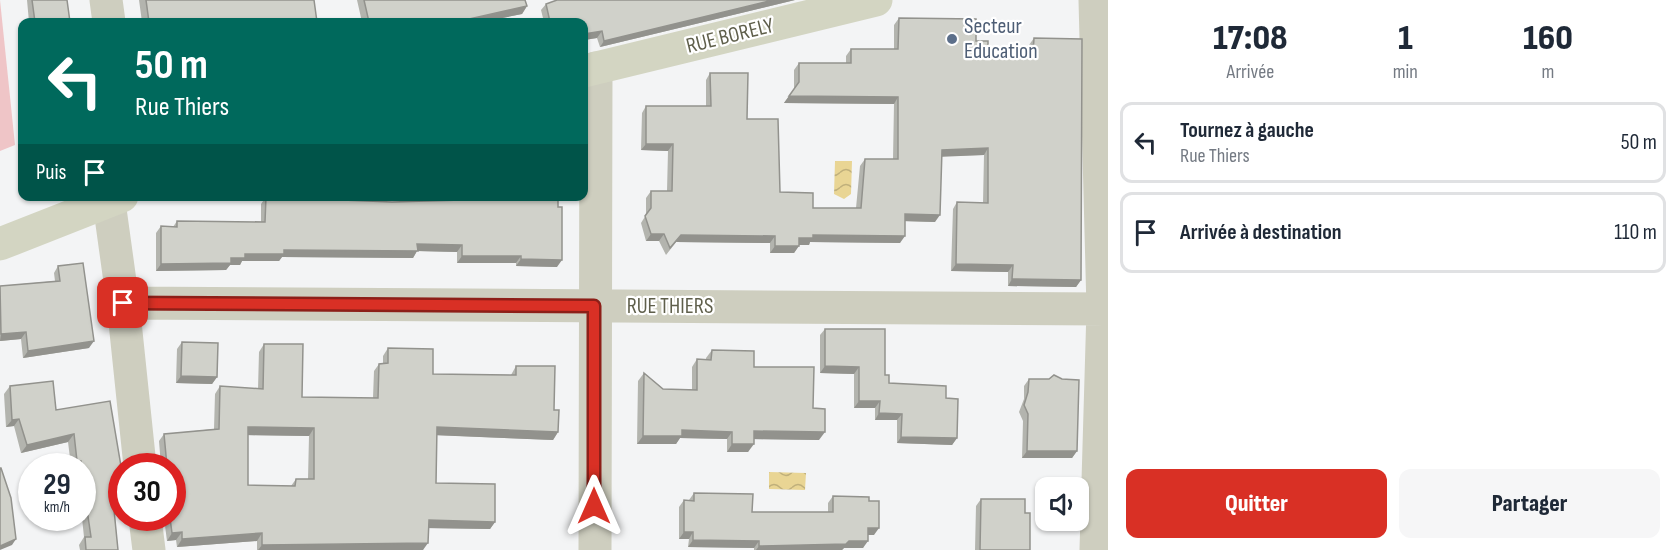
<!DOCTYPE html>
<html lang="fr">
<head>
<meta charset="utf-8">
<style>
  :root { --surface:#fff; --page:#f6f6f7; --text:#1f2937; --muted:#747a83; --line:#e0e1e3; --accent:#d93025 }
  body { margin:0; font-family:"Sofia Sans Condensed",sans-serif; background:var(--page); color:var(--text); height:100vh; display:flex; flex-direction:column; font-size:22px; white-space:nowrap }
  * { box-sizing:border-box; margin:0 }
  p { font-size:20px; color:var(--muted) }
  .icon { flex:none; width:33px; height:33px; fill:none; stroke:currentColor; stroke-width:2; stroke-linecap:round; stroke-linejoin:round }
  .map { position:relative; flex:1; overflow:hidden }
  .drawer { display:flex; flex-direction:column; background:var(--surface); width:570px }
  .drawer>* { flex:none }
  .top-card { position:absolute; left:18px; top:18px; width:570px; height:183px; border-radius:12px; box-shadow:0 2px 4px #0004; background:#00695c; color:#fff; overflow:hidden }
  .tools { position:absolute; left:1035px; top:477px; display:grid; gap:12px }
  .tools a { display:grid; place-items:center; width:54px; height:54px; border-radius:12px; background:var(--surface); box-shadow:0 2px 4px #0004; font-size:30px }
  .speed { position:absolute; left:18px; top:453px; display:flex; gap:12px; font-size:30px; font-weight:700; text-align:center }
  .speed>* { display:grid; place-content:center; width:78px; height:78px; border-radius:50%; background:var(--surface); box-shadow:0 2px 4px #0004; line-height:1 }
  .speed small { font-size:15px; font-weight:400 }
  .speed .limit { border:9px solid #d22; background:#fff; color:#111 }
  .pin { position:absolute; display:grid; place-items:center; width:51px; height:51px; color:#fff; margin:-26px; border-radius:12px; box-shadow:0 3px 9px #0006 }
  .me { position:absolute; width:66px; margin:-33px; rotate:0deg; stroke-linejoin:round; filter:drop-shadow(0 0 4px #0008) }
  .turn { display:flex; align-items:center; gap:21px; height:126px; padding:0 18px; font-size:27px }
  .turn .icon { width:78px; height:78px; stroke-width:2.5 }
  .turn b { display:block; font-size:42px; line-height:51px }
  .then { display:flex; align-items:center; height:57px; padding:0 18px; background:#0003; gap:12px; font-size:22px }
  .eta { display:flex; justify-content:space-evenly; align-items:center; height:102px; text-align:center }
  .eta b { font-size:36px; font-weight:800; line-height:42px }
  .cta { display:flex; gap:12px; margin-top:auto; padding:12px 18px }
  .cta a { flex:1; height:69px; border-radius:12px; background:var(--accent); color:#fff; font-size:24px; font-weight:800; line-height:69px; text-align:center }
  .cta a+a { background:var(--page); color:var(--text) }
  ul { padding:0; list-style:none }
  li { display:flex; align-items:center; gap:18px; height:81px; margin:0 12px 9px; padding:0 6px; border:3px solid var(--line); border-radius:12px }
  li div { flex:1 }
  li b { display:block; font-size:22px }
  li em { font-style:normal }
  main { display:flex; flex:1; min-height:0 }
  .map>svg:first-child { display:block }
  .grass { fill:#efc5c7 }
  .water { fill:url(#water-waves) }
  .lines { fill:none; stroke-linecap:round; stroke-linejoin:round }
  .minor { stroke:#cecebf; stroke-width:33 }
  .secondary { stroke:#d3d5c2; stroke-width:33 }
  .wall { fill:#b3b4ae; fill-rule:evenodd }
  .shaded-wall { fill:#92928d }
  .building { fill:#d0d1ca; stroke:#92928d; stroke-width:1.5; fill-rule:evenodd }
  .route-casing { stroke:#8d1f18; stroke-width:15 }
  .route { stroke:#d93025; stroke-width:10 }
  .service-dot { fill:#5c6f8a; stroke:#fff; stroke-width:2 }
  .labels { text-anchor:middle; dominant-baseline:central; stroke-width:4.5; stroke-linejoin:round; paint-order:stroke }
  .service-label { font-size:22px; fill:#4e5e75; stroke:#fff; text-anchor:start }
  .street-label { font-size:22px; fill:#5f5f4b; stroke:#fff }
</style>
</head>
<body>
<main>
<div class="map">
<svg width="1108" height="550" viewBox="0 0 1108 550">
  <defs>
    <pattern id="water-waves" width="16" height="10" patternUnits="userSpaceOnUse" patternTransform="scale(1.5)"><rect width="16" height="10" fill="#e9d594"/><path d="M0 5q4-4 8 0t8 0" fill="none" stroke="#c0b07b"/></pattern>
  </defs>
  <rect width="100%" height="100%" fill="#f3f4f5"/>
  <path class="grass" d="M0 0 15 145 0 151Z"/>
  <path class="water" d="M835 161H852L851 194 844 199 834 194Z
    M769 472 806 473 805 490 769 489Z"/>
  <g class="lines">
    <path class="minor" d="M106 0 109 22
      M1095 0 1103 309 1096 550
      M109 202 123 303 140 466
      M123 303 1108 309
      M145 518 149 550
      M595 550 596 68"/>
    <path class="secondary" d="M584 71 876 0
      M0 244 122 196"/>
  </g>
  <path class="wall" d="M27 0H67L70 22H29Z
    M139 0H314L317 22H142Z
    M357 0H525L527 6 522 14 482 22H362Z
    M795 0 600 47 597 38 584 40V22H544L541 10 546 4Z
    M899 18 976 41 988 54H1029V45L1034 38 1081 280 1076 287 1008 286V272L951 271 953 209 957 202 983 203 984 155 941 156 935 222 905 221 900 243 810 242 809 245H799L794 253H770V243L676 242 666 255 659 241H646L641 223 646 215V198L651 191H667L668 151 641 150 642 113 646 106H706V80L710 73 747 119 780 192 813 208H856L860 166 865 159H893L894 104 784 103 794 89V70L799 63H846V56L851 49H894V25Z
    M457 196H558L557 267 516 266V263H457V252L417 251 413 258 282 257 279 261H242L240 265H230L226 270 156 271V233L161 226 173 227 177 221 261 222V204L266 197 392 202 457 201Z
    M58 266 89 348 23 358 21 339 0 341V286L55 281 54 273Z
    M825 329 885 375 889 383 946 398 957 438 952 445 897 443V420H875V408H854V374L820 373V335Z
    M182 342 217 377 212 384 176 383 177 349Z
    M264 344 302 397 373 398 374 371 379 364 383 363V356L388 348 433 374 511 375 516 366 554 410 558 432 553 440 437 435 436 483 495 522 490 529 428 528 423 550H257V541L177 547 176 540 167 541 164 518H172V466H161L159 441 164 434 214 429 215 394 220 386 258 389 259 352ZM248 435 309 436 308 479H296L291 486 248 485Z
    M712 350 754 367 813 408 819 440 754 439 748 452H727V439L680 438 676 444H637L638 381 644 373 663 389 692 390V367L697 359 706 360V358Z
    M1029 379 1077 451 1072 458H1022L1023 421 1019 412 1024 399V386Z
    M10 386 56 410 122 472V506L114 507 118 550H80L79 545 84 537 82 518V466H71L68 442 21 453 14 426 6 427 4 394Z
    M694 493 752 512H828V503L833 496 869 501 874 535H868L863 548H844L842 550H754V548L688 547 689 539H679V507L684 500H689Z
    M981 499 1025 513 1030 550H975L976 506Z"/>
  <path class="shaded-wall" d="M773 0H795L600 47 604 41Z
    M527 6 522 14 482 22H456Z
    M602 31 597 38 584 40V34Z
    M789 96 898 97 894 104 784 103Z
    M646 144H673L668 151 641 150Z
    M988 148 984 155 937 157 942 150Z
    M905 214 940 215 935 222 900 221Z
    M651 234H664L659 241H646Z
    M681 235 775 236 770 243 676 242 666 255Z
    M813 235 905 236 900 243 810 242 809 245H794L799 238Z
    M417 244 462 245 457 252 417 251 413 258 282 257 279 261H242L240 265H230L226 270 156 271 161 264 231 258 245 254 284 250Z
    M775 246H799L794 253H770Z
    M462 256H521L516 263H457Z
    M521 259 562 260 557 267 516 266Z
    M956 264 1013 265 1008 272 951 271Z
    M1012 279 1081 280 1076 287 1008 286Z
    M26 332 21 339 0 341 1 334Z
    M94 341 89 348 23 358 28 351Z
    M825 366 859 367 854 374 820 373Z
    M181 376 217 377 212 384 176 383Z
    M859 401H880L875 408H854Z
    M879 413 902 414 897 420H875Z
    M19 419 14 426 6 427 12 420Z
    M248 427 314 428 309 436 242 435Z
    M437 427 558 432 553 440 431 435Z
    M682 430 732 432 727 439 680 438 676 444H637L643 436Z
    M754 431 825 432 819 440 748 439Z
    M74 434 68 442 21 453 27 445Z
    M901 437 957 438 952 445 897 443Z
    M732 444H754L748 452H727Z
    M1027 451H1077L1072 458H1022Z
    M77 461H81L76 466H73Z
    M122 499V506L108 508 113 500Z
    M429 520 495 522 490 529 423 528Z
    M868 528H879L874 535H863Z
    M182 532 176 540 167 541 172 533Z
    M684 532H693L689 539H679Z
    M262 533 257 541 177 547 182 539Z
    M16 539 12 545 0 550V546Z
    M693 540 759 541 754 548 688 547Z
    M849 541H868L863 548H844L842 550H756L759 546Z
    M428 543 423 550H258L262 545Z"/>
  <path class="building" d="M32 0H67L70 22H35Z
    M146 0H314L317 22H149Z
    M364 0H525L527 6 456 22H369Z
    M557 0H773L604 41 602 31 584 34V22H550L546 4Z
    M899 18 976 19V41H988V54H1033L1034 38 1082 39 1081 280 1012 279 1013 265 956 264 957 202 988 203V148L942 150 940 215 905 214V236L813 235V238H799V246H775V236L681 235 670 248 664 234H651L645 216 651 208V191H672L673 144H646V106H711L710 73H748L747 119H778L780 192 813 193V208H861L865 159H898V97L789 96 799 82V63H851V49H898Z
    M462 196H558V207H562V260L521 259V256H462V245L417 244 418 251 284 250V254H245V258H231V263L161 264V226L177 227V221L265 222 266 197 392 202 462 200Z
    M83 263 94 341 28 351 26 332 1 334 0 286 60 281 58 266Z
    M825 329H885V375H889V383L946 386V398L958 399 957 438 901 437 902 414 879 413 880 401H859V367L825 366Z
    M182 342 218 343 217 377 181 376Z
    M264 344H303L302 397 378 398 379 364 388 363V348L433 349V374L516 375V366H555L554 410H559L558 432 437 427 436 483 495 484V522L429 520 428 543 262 545V533L182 539V532L172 533 170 518H172V466H167L164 434 219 429 220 386 263 389ZM248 427 314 428V479H296L295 486 248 485Z
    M712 350 754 351V367H814L813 408 825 409V432L754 431V444H732V432L682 430V436H643L644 373 663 389 697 390V359L711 360Z
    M1054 375 1062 379 1079 380 1077 451H1027L1028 414 1024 405 1028 392 1029 379H1049Z
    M53 381 56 410 110 401 122 472V499L113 500 118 550H86L85 537H91L82 475V466H81V461H77L74 434 27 445 19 419 12 420 10 386Z
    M0 468H1L11 498 16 539 0 546Z
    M694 493 753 494 752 512H833V496L869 497V501H879V528H868V541H849L846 544 759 546V541L693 540V532H684V500L694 501Z
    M981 499H1025V513H1030V550H980Z"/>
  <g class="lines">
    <g class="route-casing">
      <path id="route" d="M123 303 594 306V506"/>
    </g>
    <use href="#route" class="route"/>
  </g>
  <circle class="service-dot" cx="952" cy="39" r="6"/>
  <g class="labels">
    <g class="service-label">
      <text x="964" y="26">Secteur<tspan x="964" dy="25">Education</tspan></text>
    </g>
    <g class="street-label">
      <text transform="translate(730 36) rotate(-14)">RUE BORELY</text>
      <text x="670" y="306">RUE THIERS</text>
    </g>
  </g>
</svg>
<div class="tools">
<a><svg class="icon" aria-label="sound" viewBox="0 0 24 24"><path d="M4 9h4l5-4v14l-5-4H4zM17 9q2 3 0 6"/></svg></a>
</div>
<div class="speed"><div>29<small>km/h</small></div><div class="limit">30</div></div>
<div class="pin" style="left:123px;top:303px;background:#d93025"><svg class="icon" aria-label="arrive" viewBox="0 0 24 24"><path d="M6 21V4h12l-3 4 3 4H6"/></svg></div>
<svg class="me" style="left:594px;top:506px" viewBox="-20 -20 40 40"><path d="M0-17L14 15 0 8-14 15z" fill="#d93025" stroke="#fff" stroke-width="4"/></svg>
<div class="top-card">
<div class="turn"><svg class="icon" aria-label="left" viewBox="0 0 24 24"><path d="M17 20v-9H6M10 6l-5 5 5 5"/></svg><div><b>50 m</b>Rue Thiers</div></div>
<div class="then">Puis<svg class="icon" aria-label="arrive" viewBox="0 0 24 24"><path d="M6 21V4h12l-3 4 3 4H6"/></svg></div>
</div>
</div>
<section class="drawer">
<div class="eta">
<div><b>17:08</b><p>Arrivée</p></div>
<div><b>1</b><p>min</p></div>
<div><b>160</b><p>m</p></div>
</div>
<ul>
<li><svg class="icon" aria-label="left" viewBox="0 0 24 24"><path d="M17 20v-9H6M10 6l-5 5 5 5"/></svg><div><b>Tournez à gauche</b><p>Rue Thiers</p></div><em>50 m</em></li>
<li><svg class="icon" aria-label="arrive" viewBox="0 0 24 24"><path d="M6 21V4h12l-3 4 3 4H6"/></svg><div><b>Arrivée à destination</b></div><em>110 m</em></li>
</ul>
<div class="cta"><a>Quitter</a><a>Partager</a></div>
</section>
</main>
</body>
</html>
